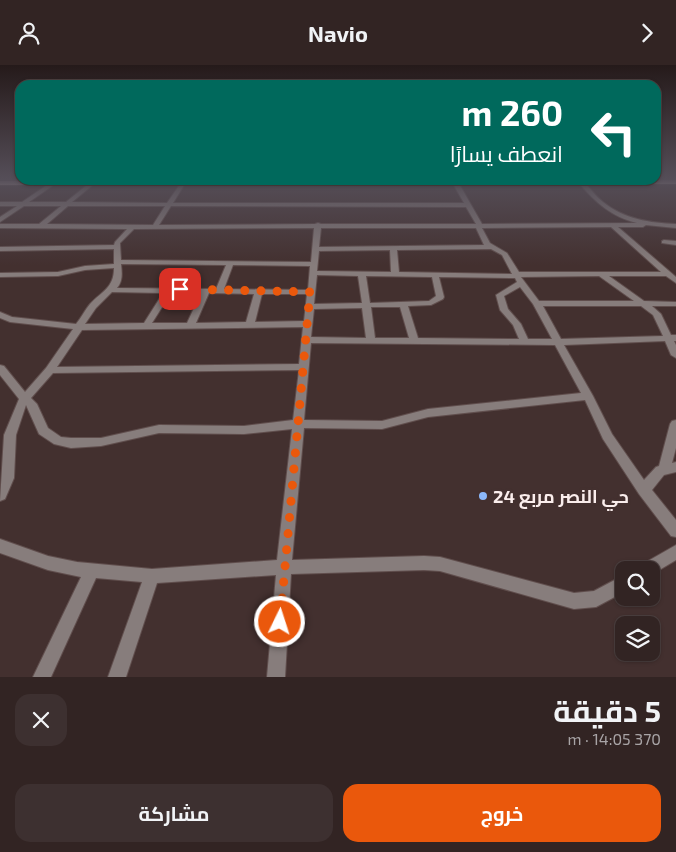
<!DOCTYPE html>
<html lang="ar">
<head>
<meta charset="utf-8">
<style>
  :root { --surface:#322423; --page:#3d3030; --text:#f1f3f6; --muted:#a8a4a6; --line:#4d4141; --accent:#ea580c }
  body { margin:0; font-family:"Exo 2",Cairo,sans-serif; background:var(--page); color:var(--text); direction:rtl; height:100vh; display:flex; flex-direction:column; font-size:19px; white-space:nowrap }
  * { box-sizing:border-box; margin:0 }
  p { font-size:16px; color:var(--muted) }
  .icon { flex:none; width:28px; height:28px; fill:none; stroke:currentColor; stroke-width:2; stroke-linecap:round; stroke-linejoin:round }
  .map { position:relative; height:612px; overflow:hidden; direction:ltr }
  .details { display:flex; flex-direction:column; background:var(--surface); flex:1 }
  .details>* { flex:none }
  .top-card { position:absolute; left:15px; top:15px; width:646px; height:105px; border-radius:15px; box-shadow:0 1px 4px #0004,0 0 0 1px var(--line); direction:rtl; background:#00695c; color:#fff; overflow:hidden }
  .tools { position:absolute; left:615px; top:496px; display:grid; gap:10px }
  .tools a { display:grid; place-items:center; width:45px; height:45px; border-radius:10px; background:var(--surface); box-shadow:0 1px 4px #0004,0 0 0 1px var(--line); font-size:25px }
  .pin { position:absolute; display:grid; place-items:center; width:42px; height:42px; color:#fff; margin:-21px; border-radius:10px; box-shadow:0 2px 8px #0006 }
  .me { position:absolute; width:55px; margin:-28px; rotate:4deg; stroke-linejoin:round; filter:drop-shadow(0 0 4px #0008) }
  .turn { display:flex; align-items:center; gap:18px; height:105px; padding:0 15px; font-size:22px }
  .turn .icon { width:65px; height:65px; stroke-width:2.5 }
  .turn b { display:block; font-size:35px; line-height:42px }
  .round { display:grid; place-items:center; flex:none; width:52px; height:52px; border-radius:15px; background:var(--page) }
  .headline { display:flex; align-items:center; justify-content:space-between; height:85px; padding:0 15px }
  h1 { font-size:30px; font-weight:700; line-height:38px }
  .action { display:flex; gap:10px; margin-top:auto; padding:10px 15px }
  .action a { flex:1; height:58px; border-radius:15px; background:var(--accent); color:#fff; font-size:20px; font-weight:700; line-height:58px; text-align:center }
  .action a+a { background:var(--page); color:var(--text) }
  header { display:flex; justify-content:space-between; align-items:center; height:65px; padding:0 15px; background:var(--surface); font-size:22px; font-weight:700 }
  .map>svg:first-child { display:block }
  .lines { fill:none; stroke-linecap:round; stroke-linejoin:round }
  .minor-casing { stroke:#604e4d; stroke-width:2 }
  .highway-casing { stroke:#604e4d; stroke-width:2 }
  .minor { fill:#877d7c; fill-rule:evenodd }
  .highway { fill:#f9e1de; fill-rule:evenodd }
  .route { stroke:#ea580c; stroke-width:9; stroke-dasharray:0 16.2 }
  .poi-dot { fill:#8cb9fc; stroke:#43302f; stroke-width:2 }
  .labels { text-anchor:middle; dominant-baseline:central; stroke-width:5; stroke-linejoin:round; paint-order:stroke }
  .near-poi-label { font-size:18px; font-weight:bold; fill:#faedec; stroke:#43302f; text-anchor:start }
</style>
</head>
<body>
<header><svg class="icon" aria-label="forward" viewBox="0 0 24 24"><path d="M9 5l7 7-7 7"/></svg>Navio<svg class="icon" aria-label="person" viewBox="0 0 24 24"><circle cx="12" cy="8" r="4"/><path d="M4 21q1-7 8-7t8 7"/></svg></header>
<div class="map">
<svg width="676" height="612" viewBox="0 0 676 612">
  <rect width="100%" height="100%" fill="#43302f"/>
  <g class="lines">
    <g class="minor-casing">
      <path id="minor" d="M183 115 186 117 173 138H464L452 117 455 115 458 117 482 159 637 158C612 152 595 137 579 118L581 115C589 121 595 131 603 137 624 154 650 158 676 159V163L646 160 643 162H618L676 212V218L666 211H609L644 236 676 237V241H652L661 249 671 270H676V276H674L676 280V293L671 290 665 276 564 280 593 331 612 369 644 415 656 402 659 401 670 359 672 356 676 355V383L672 398 676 397V407L664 410 652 425 676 455V472L671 471 639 429 603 374 585 335 428 352 382 364 304 363 292 495 424 491 440 492 574 528 594 526 624 510V527L596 542 574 544 440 506 424 505 291 509 285 612H267L276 510 157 518 126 612H108L142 517 96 513 51 612H33L81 512 48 505 0 488V474L48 491 77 497 152 504 277 495 292 364 244 369 159 368 101 381 71 383 54 379 39 369 26 340 16 370 14 413 5 434 0 436 4 370 19 334 0 310V300L4 301 25 327 46 303 73 264 10 257 0 253V247L12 252 76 259C81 253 85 245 90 239 102 226 114 223 114 203L85 205 58 211 0 212V208L58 207 85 201 114 199V184L0 186V182L114 180 115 177 127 164 0 163V159H39L61 141H24L0 157V152L17 141H0V137H22L53 116 56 118 55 119 29 137H66L92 116 95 118 94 119 72 137 167 138ZM68 141H165L153 160 47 159ZM171 141 466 142 476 159H321L318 158 315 159 159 160ZM611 162 661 207H519L507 188 490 178 482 163ZM314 163 311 197 121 195 120 178 134 164ZM321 163H476L484 180 319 182ZM491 184 502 190 512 209 399 207 397 185ZM390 185 391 207 317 206 319 186ZM121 199 226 200 216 224 117 223C123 216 122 208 121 199ZM233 200 310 201 308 225 224 224ZM317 210 358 211 362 238 314 239ZM366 211 432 212 436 231 429 236 370 238ZM599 211 634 236H539L521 212ZM439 212 515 213 517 217 496 230 500 245 513 260 519 274 418 273 408 241 431 240 443 234 444 232ZM520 222 533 239 552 274H528L521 259 508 244 504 231ZM112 227 163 228 144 258 85 259 96 243ZM171 228H201L187 258H152ZM209 228 254 229 246 257 196 258ZM262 229H307L304 256 255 257ZM543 241H641L653 250 663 271 561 274ZM371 242H400L409 273H375ZM362 243 366 273 311 272 314 244ZM303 262 299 299 57 302 82 265ZM311 278 555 280 581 328 428 344 382 356 304 355ZM299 305 293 355 244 361 159 360 101 373H71L61 372 48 363 37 339 31 333 53 308Z
        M664 175 676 176V180L662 178V176Z
        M676 480V495L651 510V505H638L641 500Z"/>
    </g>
    <g class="highway-casing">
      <path id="highway" d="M656 115H676V119L0 120V116Z"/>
    </g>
    <use href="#minor" class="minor"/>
    <use href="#highway" class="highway"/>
  </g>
  <linearGradient id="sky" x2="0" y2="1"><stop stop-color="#251a1a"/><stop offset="0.57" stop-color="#554e58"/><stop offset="1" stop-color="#554e58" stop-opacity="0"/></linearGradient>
  <rect width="676" height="200" fill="url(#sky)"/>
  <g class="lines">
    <path class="route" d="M180 224 310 227 280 557"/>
  </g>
  <circle class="poi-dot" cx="483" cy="431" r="5"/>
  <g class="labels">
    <g class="near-poi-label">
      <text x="493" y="431">حي النصر مربع 24</text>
    </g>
  </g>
</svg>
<div class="tools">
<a><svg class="icon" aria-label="search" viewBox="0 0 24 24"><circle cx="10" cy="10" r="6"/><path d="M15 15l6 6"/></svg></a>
<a><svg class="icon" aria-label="layers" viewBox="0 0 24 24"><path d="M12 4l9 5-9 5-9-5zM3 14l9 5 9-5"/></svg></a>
</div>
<div class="pin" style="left:180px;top:224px;background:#d93025"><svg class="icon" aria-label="arrive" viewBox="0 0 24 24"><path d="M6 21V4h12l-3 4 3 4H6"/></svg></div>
<svg class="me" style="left:280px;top:557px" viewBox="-20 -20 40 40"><circle r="17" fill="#ea580c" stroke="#fff" stroke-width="3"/><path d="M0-11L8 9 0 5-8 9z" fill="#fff"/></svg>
<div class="top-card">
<div class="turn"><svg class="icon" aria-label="left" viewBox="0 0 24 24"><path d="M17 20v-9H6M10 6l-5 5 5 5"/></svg><div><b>260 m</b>انعطف يسارًا</div></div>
</div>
</div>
<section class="details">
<div class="headline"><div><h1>5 دقيقة</h1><p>370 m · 14:05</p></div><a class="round"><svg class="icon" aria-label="close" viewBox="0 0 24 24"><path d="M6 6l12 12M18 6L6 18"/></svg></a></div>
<div class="action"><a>خروج</a><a>مشاركة</a></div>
</section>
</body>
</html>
